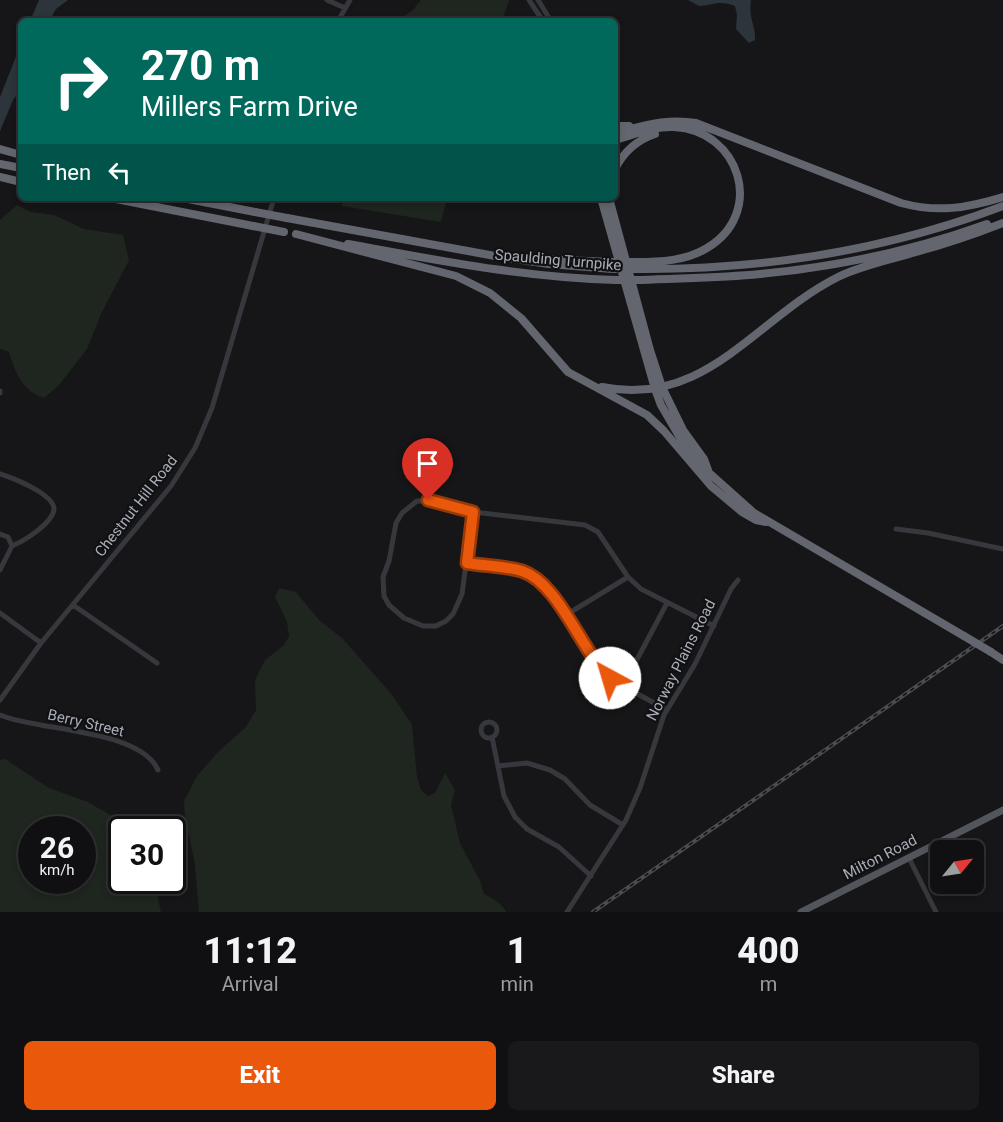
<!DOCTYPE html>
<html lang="en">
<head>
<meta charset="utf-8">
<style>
  :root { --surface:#101012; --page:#19191b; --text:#f1f3f6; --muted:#9c9d9f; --line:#303032; --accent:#ea580c }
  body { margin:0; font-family:Roboto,sans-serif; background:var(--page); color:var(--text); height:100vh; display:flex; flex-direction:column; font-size:22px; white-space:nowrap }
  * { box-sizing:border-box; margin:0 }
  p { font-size:20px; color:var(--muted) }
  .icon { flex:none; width:33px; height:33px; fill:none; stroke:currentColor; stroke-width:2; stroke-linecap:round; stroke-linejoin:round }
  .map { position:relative; height:912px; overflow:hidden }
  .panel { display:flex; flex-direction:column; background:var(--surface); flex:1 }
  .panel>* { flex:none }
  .hud { position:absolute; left:18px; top:18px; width:600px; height:183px; border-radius:9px; box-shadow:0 3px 9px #0003,0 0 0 2px var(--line); background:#00695c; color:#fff; overflow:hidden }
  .needle { width:39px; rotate:60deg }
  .buttons { position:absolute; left:930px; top:840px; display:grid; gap:12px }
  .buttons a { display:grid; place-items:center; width:54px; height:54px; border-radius:9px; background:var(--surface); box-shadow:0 3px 9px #0003,0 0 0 2px var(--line); font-size:30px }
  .speed { position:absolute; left:18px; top:816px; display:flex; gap:12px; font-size:30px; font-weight:700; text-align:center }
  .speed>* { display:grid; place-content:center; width:78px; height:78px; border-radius:50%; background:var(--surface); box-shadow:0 3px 9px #0003,0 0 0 2px var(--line); line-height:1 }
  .speed small { font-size:15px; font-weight:400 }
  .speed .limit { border:3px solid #111; border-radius:9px; background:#fff; color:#111 }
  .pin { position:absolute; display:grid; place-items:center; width:51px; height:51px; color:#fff; margin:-62px -26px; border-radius:50% 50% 50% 0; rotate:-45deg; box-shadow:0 0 6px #0007 }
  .pin .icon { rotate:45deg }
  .me { position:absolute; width:66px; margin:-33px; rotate:321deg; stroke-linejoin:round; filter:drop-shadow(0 0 4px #0008) }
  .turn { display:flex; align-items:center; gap:21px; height:126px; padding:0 24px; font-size:27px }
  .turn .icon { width:78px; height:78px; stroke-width:2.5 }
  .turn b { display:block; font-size:42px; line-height:51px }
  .then { display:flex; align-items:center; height:57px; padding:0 24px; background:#0003; gap:12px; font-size:22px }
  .eta { display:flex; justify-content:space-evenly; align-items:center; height:102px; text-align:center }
  .eta b { font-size:36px; font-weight:800; line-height:42px }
  .button { display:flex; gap:12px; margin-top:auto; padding:12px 24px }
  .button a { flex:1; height:69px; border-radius:9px; background:var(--accent); color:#fff; font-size:24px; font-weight:800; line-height:69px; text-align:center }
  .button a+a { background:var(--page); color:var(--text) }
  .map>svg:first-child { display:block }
  .green { fill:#1e261f; fill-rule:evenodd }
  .water { fill:#2c353c }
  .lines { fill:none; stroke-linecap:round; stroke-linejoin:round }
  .minor { stroke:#37383d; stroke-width:5 }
  .major { stroke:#53555c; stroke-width:7 }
  .highway { stroke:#63666e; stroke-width:8 }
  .rail-casing { stroke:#4a4c52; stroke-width:4 }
  .rail { stroke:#111113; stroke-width:1.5; stroke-dasharray:4.5; stroke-linecap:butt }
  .highway-bridge { stroke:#63666e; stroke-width:8 }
  .route-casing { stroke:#983908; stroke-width:15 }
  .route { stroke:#ea580c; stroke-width:10 }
  .labels { text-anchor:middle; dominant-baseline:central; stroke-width:4.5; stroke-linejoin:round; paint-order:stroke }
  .street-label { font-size:15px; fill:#a8adb8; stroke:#111113 }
</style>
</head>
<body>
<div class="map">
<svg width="1003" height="912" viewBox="0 0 1003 912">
  <rect width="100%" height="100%" fill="#161618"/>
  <path class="green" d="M421 0H509L502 21H396L412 11Z
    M343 198H447L441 222 342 206Z
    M17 205 31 212 54 215 84 229 123 235 129 260 101 314 87 349 59 385 44 398C22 391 15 372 9 352L0 349V220Z
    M279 588 296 592 319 620 342 638 393 696 412 725 417 777 421 790 428 796 435 793 445 773 455 790 451 805 460 843 480 881 484 894C492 898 502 903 506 912H199L195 865 185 817 184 801 197 776 221 749 246 727 256 710 255 680 265 660 284 645 289 636 287 622 275 597Z
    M5 759 49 788 88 802 129 826 130 829 122 830V880L154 881 161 912H0V760ZM32 830H82V880H32Z"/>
  <path class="water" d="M39 0H68L56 9 49 21H30Z
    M688 0H751C748 19 756 25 755 40L749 43 736 29 737 15 735 6C719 0 715 5 699 6Z
    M21 44V89L13 100 0 131V97Z"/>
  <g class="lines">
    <path class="minor" d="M327 0 345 8
      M529 0 543 21
      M538 0 551 21
      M338 21 350 0
      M0 391V393
      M0 474C13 478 54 494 54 509 53 523 24 541 12 546
      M473 512 462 594 453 614 446 621 436 626H423L404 618 389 605 384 596 383 577 389 561 396 523 402 513 417 501H436L473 512 585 525 598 532 628 577 641 589 714 626
      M896 529 928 533 1003 549
      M0 534 8 537 12 546
      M467 563 522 571 543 583 601 670 623 686 667 710
      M0 570 12 546
      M73 605 157 663
      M0 613 41 643
      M566 615 628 577
      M623 686 667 603
      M0 700 41 643 171 486 195 448 212 408 274 198
      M0 715C38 731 140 729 158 770
      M481 730a8 8 0 1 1 16 0a8 8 0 1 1-16 0Z
      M492 737 504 796 515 817 527 829 559 847 591 876
      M498 766 527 763 550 770 565 779 590 805 623 825
      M909 858 936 912
      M567 912 626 820 640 788 664 715 695 664 731 589 738 580"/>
    <path class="major" d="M801 912 1003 810"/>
    <path class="highway" d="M615 126H629
      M615 133C644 126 666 118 696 123L901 203C938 213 967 208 1003 197
      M615 140C633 135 654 126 674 127 740 130 766 213 707 248 686 261 660 262 635 262
      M0 149 21 155
      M0 164 21 168
      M615 169C624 151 637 140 655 134
      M0 177 21 182
      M111 198 253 226
      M183 198 255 212
      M601 198 655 389 661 405 679 436 698 463 754 513 964 636
      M609 198 650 350 662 387 683 430 704 459 708 470
      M287 218 506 258 549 264 613 269
      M296 234 456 276 490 293 521 318 568 372 647 415 664 431 711 486 742 512 756 520 766 522
      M348 244C436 260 526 278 616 280
      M540 259 611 262
      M637 269C761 270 887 250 1003 206
      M641 280C680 278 720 278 760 274 836 267 915 250 987 224
      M602 387C706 408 756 318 838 277 863 265 890 260 916 252 946 244 975 234 1003 223
      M991 652 1003 660"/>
    <g class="rail-casing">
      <path id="rail" d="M593 912 1003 626"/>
    </g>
    <use href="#rail" class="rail"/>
    <path class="highway-bridge" d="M255 212 287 218
      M253 226 284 232
      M611 262H635
      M613 269H637
      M616 280H641
      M964 636 991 652"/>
  </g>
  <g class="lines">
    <g class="route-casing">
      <path id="route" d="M428 500 473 512 467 563C485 566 505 566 522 571 559 583 581 651 610 678"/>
    </g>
    <use href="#route" class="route"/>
  </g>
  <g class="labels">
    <g class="street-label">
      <text transform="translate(558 260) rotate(5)">Spaulding Turnpike</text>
      <text transform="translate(136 506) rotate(-52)">Chestnut Hill Road</text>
      <text transform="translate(681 660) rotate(-63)">Norway Plains Road</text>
      <text transform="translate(86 723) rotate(13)">Berry Street</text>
      <text transform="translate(880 857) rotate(-27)">Milton Road</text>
    </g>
  </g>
</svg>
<div class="buttons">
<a><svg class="needle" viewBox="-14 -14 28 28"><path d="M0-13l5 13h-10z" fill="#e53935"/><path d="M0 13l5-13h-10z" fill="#9c9d9f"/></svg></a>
</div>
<div class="speed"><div>26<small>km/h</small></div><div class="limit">30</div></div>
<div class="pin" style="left:428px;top:500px;background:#d93025"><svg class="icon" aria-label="arrive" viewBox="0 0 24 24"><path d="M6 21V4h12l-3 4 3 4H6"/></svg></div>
<svg class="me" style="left:610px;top:678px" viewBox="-20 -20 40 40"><circle r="19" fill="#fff"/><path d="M0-13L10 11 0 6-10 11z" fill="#ea580c"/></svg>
<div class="hud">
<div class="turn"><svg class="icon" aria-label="right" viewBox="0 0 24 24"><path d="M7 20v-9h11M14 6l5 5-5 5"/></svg><div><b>270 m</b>Millers Farm Drive</div></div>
<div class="then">Then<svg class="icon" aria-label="left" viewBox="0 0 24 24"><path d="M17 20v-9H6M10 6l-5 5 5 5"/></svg></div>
</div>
</div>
<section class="panel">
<div class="eta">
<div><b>11:12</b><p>Arrival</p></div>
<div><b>1</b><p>min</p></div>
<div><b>400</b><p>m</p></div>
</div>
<div class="button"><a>Exit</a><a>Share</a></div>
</section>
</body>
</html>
